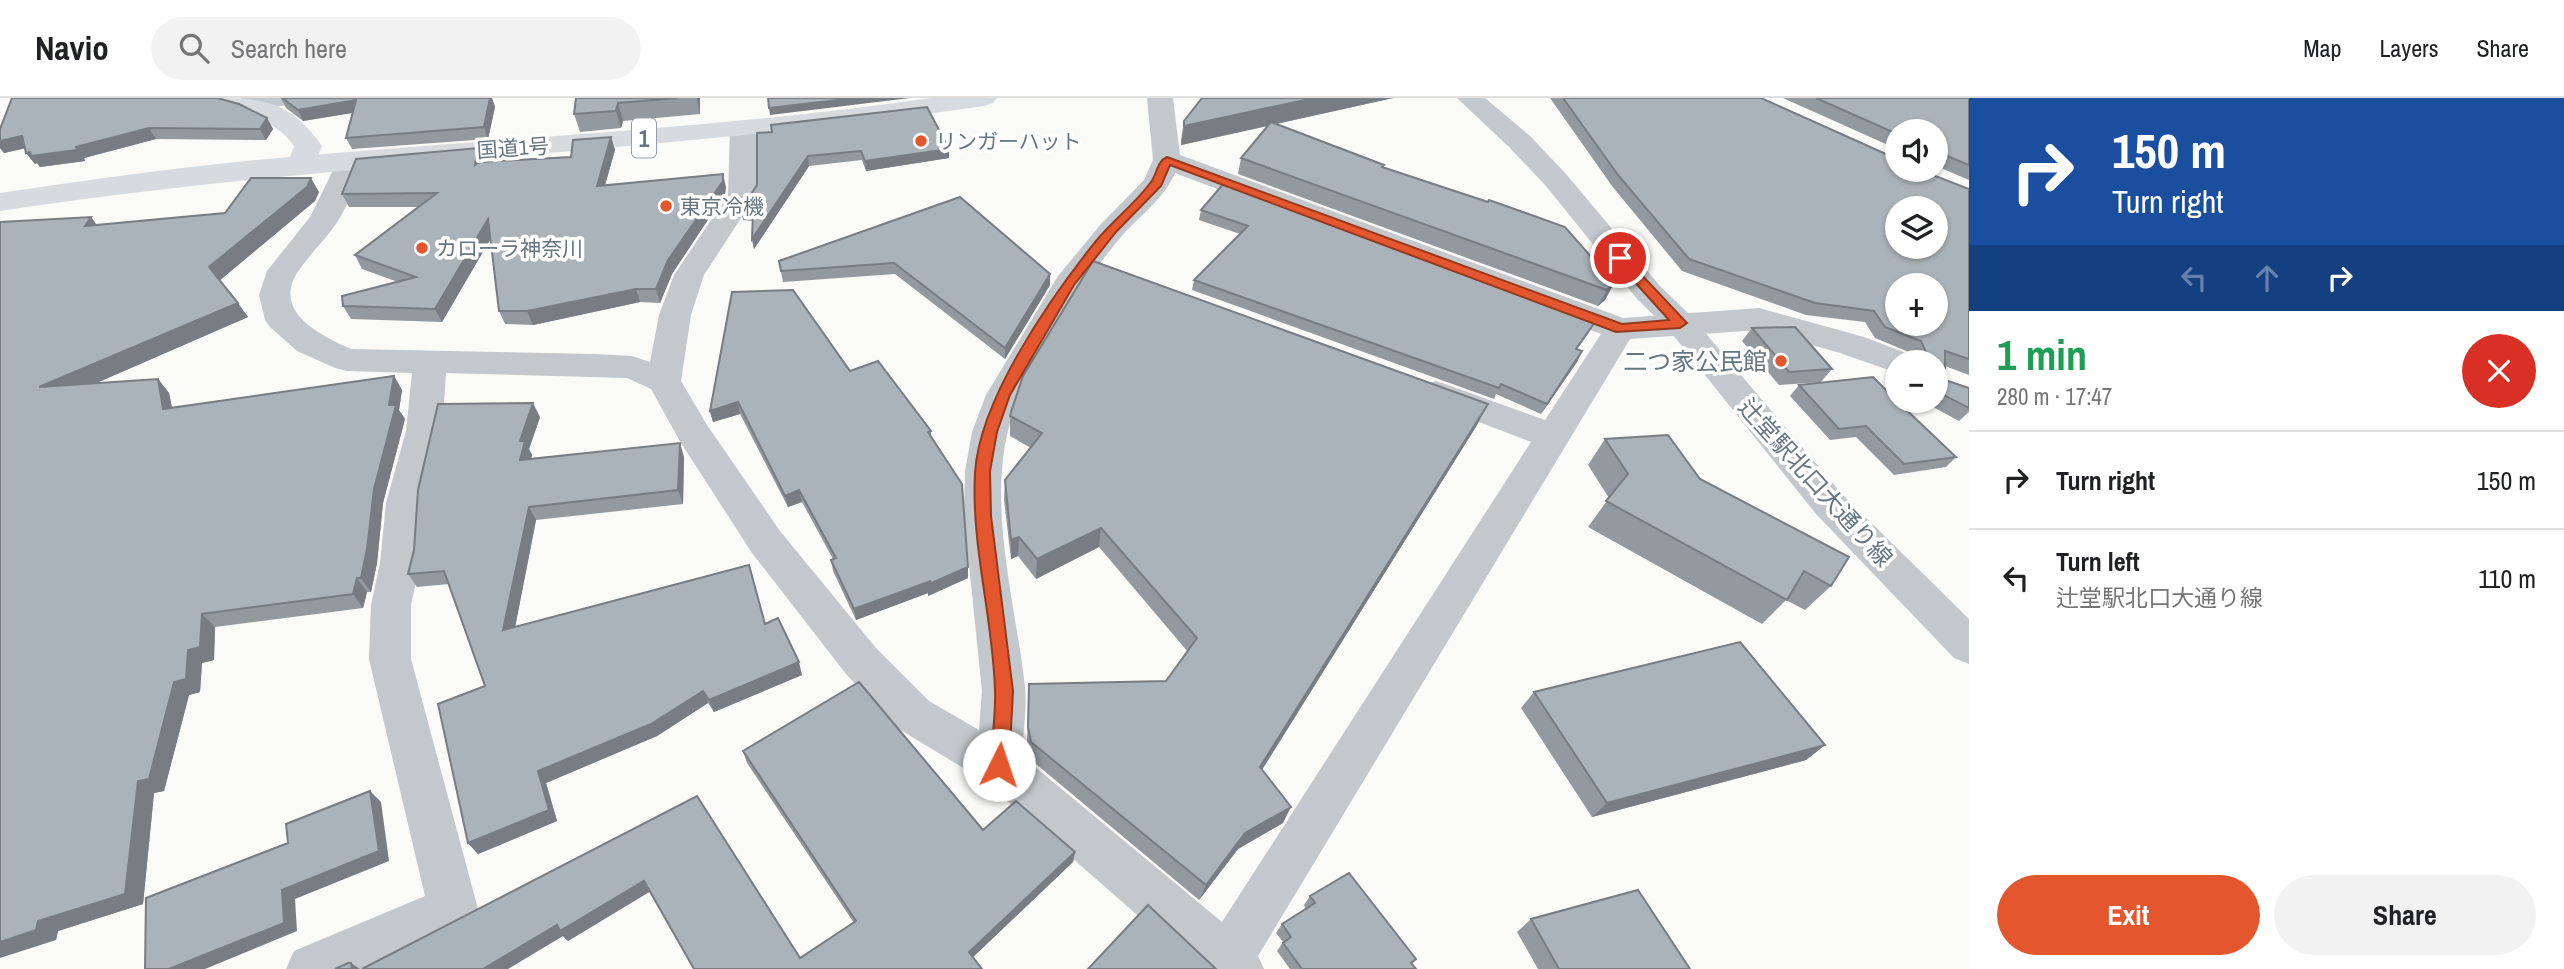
<!DOCTYPE html>
<html lang="en">
<head>
<meta charset="utf-8">
<style>
  :root { --surface:#fff; --page:#f2f2f2; --text:#202124; --muted:#757577; --line:#e0e0e0; --accent:#e4572e }
  body { margin:0; font-family:"Archivo Narrow","Noto Sans JP",sans-serif; background:var(--page); color:var(--text); height:100vh; display:flex; flex-direction:column; font-size:26px; white-space:nowrap }
  * { box-sizing:border-box; margin:0 }
  p { font-size:23px; color:var(--muted) }
  .icon { flex:none; width:38px; height:38px; fill:none; stroke:currentColor; stroke-width:2; stroke-linecap:round; stroke-linejoin:round }
  .map { position:relative; flex:1; overflow:hidden }
  .details { display:flex; flex-direction:column; background:var(--surface); width:595px }
  .details>* { flex:none }
  .hud { background:#1a4fa0; color:#fff; overflow:hidden }
  .controls { position:absolute; left:1885px; top:21px; display:grid; gap:14px }
  .controls a { display:grid; place-items:center; width:63px; height:63px; border-radius:50%; background:var(--surface); box-shadow:0 2px 5px #0004; font-size:35px }
  .pin { position:absolute; display:grid; place-items:center; width:60px; height:60px; color:#fff; margin:-30px; border:4px solid #fff; border-radius:50%; box-shadow:0 2px 7px #0007 }
  .me { position:absolute; width:77px; margin:-38px; rotate:4deg; stroke-linejoin:round; filter:drop-shadow(0 0 5px #0008) }
  .turn { display:flex; align-items:center; gap:24px; height:147px; padding:0 28px; font-size:32px }
  .turn .icon { width:91px; height:91px; stroke-width:2.5 }
  .turn b { display:block; font-size:49px; line-height:60px }
  .lanes { display:flex; align-items:center; height:66px; padding:0 28px; background:#0003; justify-content:center; gap:35px; direction:ltr }
  .lanes .off { opacity:.35 }
  .round { display:grid; place-items:center; flex:none; width:74px; height:74px; border-radius:37px; background:var(--page) }
  .overview { display:flex; align-items:center; justify-content:space-between; height:119px; padding:0 28px }
  h1 { font-size:42px; font-weight:800; line-height:52px; color:#1e9e55 }
  .cta { display:flex; gap:14px; margin-top:auto; padding:14px 28px }
  .cta a { flex:1; height:80px; border-radius:42px; background:var(--accent); color:#fff; font-size:28px; font-weight:800; line-height:80px; text-align:center }
  .cta a+a { background:var(--page); color:var(--text) }
  ul { padding:0; list-style:none }
  li { display:flex; align-items:center; gap:21px; height:98px; padding:0 28px; border-top:2px solid var(--line) }
  li div { flex:1 }
  li b { display:block; font-size:26px }
  li em { font-style:normal }
  header { display:flex; align-items:center; gap:42px; box-sizing:border-box; height:98px; padding:0 35px; background:var(--surface); border-bottom:2px solid var(--line) }
  header strong { font-size:33px }
  nav { display:flex; gap:38px; margin-inline-start:auto; font-size:24px }
  .search { width:490px; height:63px; background:var(--page); display:flex; align-items:center; gap:18px; box-sizing:border-box; padding:0 24px; border-radius:38px; color:var(--muted); font-size:26px }
  main { display:flex; flex:1; min-height:0 }
  .map>svg:first-child { display:block }
  .lines { fill:none; stroke-linecap:round; stroke-linejoin:round }
  .minor { fill:#c3c8cc; fill-rule:evenodd }
  .tertiary { fill:#c3c8cc; fill-rule:evenodd }
  .primary { fill:#d6dbdf; fill-rule:evenodd }
  .trunk { fill:#d6dbdf; fill-rule:evenodd }
  .wall { fill:#929a9f }
  .shaded-wall { fill:#777d82 }
  .building { fill:#aab3b9; stroke:#777d82; stroke-width:2; fill-rule:evenodd }
  .route { fill:#e4572e; stroke:#94391e; stroke-width:2 }
  .poi-dot { fill:#e4572e; stroke:#fff; stroke-width:2.5 }
  .labels { text-anchor:middle; dominant-baseline:central; stroke-width:7; stroke-linejoin:round; paint-order:stroke }
  .far-poi-label { font-size:21px; fill:#657683; stroke:#fff; text-anchor:start }
  .far-street-label { font-size:21px; fill:#657683; stroke:#fff }
  .shield { fill:#fff; stroke:#939fa8; stroke-width:2 }
  .shield-label { font-size:23px; font-weight:bold; fill:#657683 }
  .poi-label { font-size:24px; fill:#657683; stroke:#fff; text-anchor:end }
  .street-label { font-size:24px; fill:#657683; stroke:#fff }
</style>
</head>
<body>
<header>
<strong>Navio</strong>
<div class="search"><svg class="icon" aria-label="search" viewBox="0 0 24 24"><circle cx="10" cy="10" r="6"/><path d="M15 15l6 6"/></svg>Search here</div>
<nav><a>Map</a><a>Layers</a><a>Share</a></nav>
</header>
<main>
<div class="map">
<svg width="1969" height="871" viewBox="0 0 1969 871">
  <rect width="100%" height="100%" fill="#fafaf8"/>
  <g class="lines">
    <path class="minor" d="M242 0H302L298 5 252 13 243 11 239 5Z
      M1147 0H1173L1180 57 1623 220 1759 210 1864 239 1909 256 1914 264H1897V275L1840 255 1759 232 1630 241 1258 858 1264 871H1199L983 682 899 631 846 576 752 455 681 345 651 291 627 280 446 275 442 333 424 405 420 465 411 507V561L478 811 470 828 372 871H286L294 853 425 798 369 561 371 507 380 465 386 405 406 333 412 275 347 273 335 270 297 253 270 229 265 222 259 197 267 173 310 119 341 56 351 54 361 56 365 62C356 82 349 107 336 126 325 142 310 156 299 172 270 214 321 237 351 251L595 256 632 258 650 264 659 217 674 177 728 97 730 31 734 25 743 23 752 25 756 31V97L704 177 691 217 681 283 707 327 780 433 876 550 929 603 979 632 982 593 964 418 965 373 972 334 986 297 1058 178 1101 126 1144 82 1153 62ZM1175 75 1601 236 1545 322 1448 287 1436 283 1424 287 1419 295 1424 303 1531 344 1222 824 1022 658C1023 636 1027 611 1025 589 1015 498 979 383 1021 296 1047 242 1082 185 1121 139 1139 118 1164 101 1175 75Z"/>
    <path class="tertiary" d="M1457 0H1485L1530 38 1566 76 1660 188 1691 218 1842 396 1969 521V566L1954 560 1816 416 1669 232 1638 202 1546 88 1510 50Z"/>
    <path class="primary" d="M208 0C261 0 289 1 322 48L312 71 302 73 292 71 288 65 294 48C275 21 242 13 212 5Z"/>
    <path class="trunk" d="M931 0H997L993 5 984 8C657 56 327 63 0 113V95C82 83 164 71 246 63 474 41 704 33 931 0Z"/>
  </g>
  <path class="wall" d="M281 0H492L495 9 488 41 352 51 346 40 353 15 303 23 286 10Z
    M576 0H700V16L623 23 621 30 580 34 574 16Z
    M1202 0H1393L1276 26 1384 67V69L1614 185 1605 202 1598 208 1238 76 1241 60 1268 28 1181 47V42L1184 23Z
    M1550 0H1761L1897 72 1969 91V277L1945 268V282L1969 290V314L1959 323 1922 303H1936V264H1902L1911 255 1875 240 1865 224 1806 217 1682 173 1612 88Z
    M1783 0H1969V82L1936 68V33H1897V51Z
    M267 20 273 31 266 42 156 41 84 60 85 63 40 69 37 65 35 66 26 55 25 50 4 55 0 50V31Z
    M772 34 949 60 866 73 862 62 809 68 754 151 752 141V123L743 122 741 112 757 87Z
    M611 39 615 52 605 87 726 89 725 96 672 176 660 205 640 204 533 227 505 226 499 213 491 140 442 224 351 221 343 208 398 184 362 171 355 157 420 109H349L342 96 484 63 571 59Z
    M319 94 315 103 220 182 248 219 96 285 158 281 169 295 172 310 394 278 402 292 399 312 405 321 383 405 377 465 371 494H367L363 510 215 529 214 562 202 565 200 594 189 597 164 693 154 695 143 806 58 833 56 842 91 119 96 127 225 115Z
    M960 99 1050 176V187L1005 261 895 176 783 184 779 163Z
    M1201 112 1595 224 1577 251 1582 253 1577 264 1541 316 1496 296 1494 301 1192 192 1194 182 1240 136 1199 122Z
    M1752 230 1832 271 1821 284 1779 287 1742 243Z
    M850 273 931 333V338L968 469V480L928 498V495L856 522 833 473 831 462 833 461 802 404 788 409 740 316 713 324 710 313Z
    M1799 287 1956 359 1946 369 1894 377 1856 339 1830 342 1790 298Z
    M1010 318 1477 327 1262 672 1283 725 1238 751 1199 802 1030 661 1027 647 1029 586 1166 583 1188 554 1099 449 1036 481 1018 458 1011 461 1004 402 1005 382 1031 350 1010 338Z
    M540 319 529 351 532 357 531 361 684 359 683 406 536 422 515 529 765 526 802 577 714 614 708 605 657 638 546 685 557 723 478 756 468 745 485 588 449 486 417 489 408 476Z
    M1605 341 1700 381 1831 488 1805 512 1786 502 1762 526 1588 429 1609 400 1588 367Z
    M1534 594 1825 647 1806 662 1592 719 1521 610Z
    M743 653 983 732 1075 754 1073 764 973 859 694 871 650 793 568 843 563 838 697 698 800 860 854 825 747 665Z
    M1310 798 1416 861 1412 866 1416 871H1290L1277 853 1283 844 1276 835 1282 826 1306 811 1304 807Z
    M1531 821 1690 871H1538L1517 834Z"/>
  <path class="shaded-wall" d="M490 0H492L495 9 488 41 484 29Z
    M697 0H700V16Z
    M855 0H910L770 17 769 10Z
    M1314 0H1393L1181 47 1184 28Z
    M356 2 362 13 303 23 298 12Z
    M618 5 623 23 621 30 616 13Z
    M267 20 273 31 266 42 260 31Z
    M149 30 156 41 84 60 85 63 40 69 37 65 35 66 26 55 76 49Z
    M22 38 31 49 4 55 0 50V43Z
    M611 39 615 52 601 101 597 88Z
    M478 50 484 63 475 67Z
    M949 51V60L866 73 865 63Z
    M808 58 809 68 754 151 752 141Z
    M723 76 726 89 725 96 672 176 660 205 656 191 668 162Z
    M311 80 319 94 315 103 219 183 209 169Z
    M91 119 102 134 85 128Z
    M488 121 494 135 442 224 435 211Z
    M1050 176V187L1005 261V250Z
    M1614 185 1605 202 1598 208 1607 192Z
    M636 191 640 204 533 227 527 213Z
    M238 205 248 219 53 304 39 289Z
    M1595 224 1589 234 1570 261 1576 251Z
    M1582 253 1577 264 1541 316 1547 306Z
    M394 278 402 292 399 312 405 321 383 405 377 465 371 494 361 480 374 391Z
    M158 281 169 295 175 325 163 311Z
    M738 304 740 316 713 324 710 313Z
    M533 305 540 319 529 351 532 357 527 376 520 362V343Z
    M1488 306 1477 327 1253 686 1260 669Z
    M680 345 684 359 683 406 678 392Z
    M799 392 802 404 788 409 785 398Z
    M529 409 536 422 512 545 503 532Z
    M1101 430 1099 449 1036 481 1037 461Z
    M1019 439 1018 458 1011 461V442Z
    M968 469V480L928 498V495L856 522 854 511Z
    M357 480 367 494 363 510 353 496Z
    M202 516 215 529 214 562 202 565 200 594 189 597 164 693 154 695 143 806 58 833 56 842 0 860V844L38 823 138 683 174 584Z
    M799 564 802 577 714 614 709 602Z
    M703 593 708 605 657 638 546 685 557 723 478 756 468 745 538 673Z
    M1825 647 1806 662 1592 719 1607 705Z
    M370 693 381 704 389 763 295 801 297 833 205 871H169L282 792Z
    M1291 709 1283 725 1238 751 1199 802 1206 787 1245 735Z
    M1075 754 1073 764 969 863V854Z
    M644 783 651 793 568 843 563 838 508 871H483L557 827Z
    M351 865 360 871H352Z"/>
  <path class="building" d="M12 0H217L239 6 267 20 260 31 149 30 76 49 77 52 31 58 30 54 26 55 22 38 0 43V31Z
    M282 0H490L484 29 346 40 356 2 298 12Z
    M576 0H677L618 5 616 13 574 16Z
    M768 0H855L769 10Z
    M1202 0H1314L1184 28V23Z
    M1563 0H1761L1897 61V72H1920L1969 91V261L1945 253V282L1969 290V310L1936 293V264H1909L1910 255 1926 254 1921 243 1885 229 1874 213 1815 205 1689 161 1618 77ZM1897 110H1936V149H1897ZM1897 187H1936V226H1897Z
    M1816 0H1969V67L1945 57H1936V33H1897V36Z
    M927 9 949 51 865 63 861 53 808 58 752 141 753 114 741 112 757 87V35L772 34 771 27Z
    M1271 24 1384 67 1382 69 1488 104 1489 102 1565 129 1614 185 1607 192 1241 60Z
    M611 39 597 88 723 76V83L668 162 656 191H636L527 213H499L488 121 435 211 343 208 342 198 416 179 355 157 437 95 342 96 356 61 478 50 475 67 479 64 571 59 573 42Z
    M251 80H311L307 89 209 169 238 205 39 289 158 281 163 311 394 278 389 307H396L374 391 367 451 361 480H357L353 496 202 516 200 549 188 552 186 581 174 584 149 681 138 683 125 796 38 823 36 832 0 844V124L91 119 85 128 225 115Z
    M1224 85 1595 224 1576 251 1582 253 1547 306 1501 286 1499 290 1194 182 1248 128 1201 112Z
    M960 99 1050 176 1005 250 894 165 781 173 779 163Z
    M1093 163 1488 306 1260 669 1291 709 1245 735 1206 787 1031 644 1028 629 1029 586 1166 583 1197 540 1101 430 1037 461 1019 439 1011 442 1005 382 1042 335 1010 318 1011 314 1023 278Z
    M793 192 850 273 878 263 931 333 928 334 962 386 968 469 927 487 931 483 854 511 831 462 836 460 799 392 785 398 738 304 710 313 732 194Z
    M1795 229 1832 271 1789 274 1752 230Z
    M1873 279 1897 303 1956 359 1904 366 1866 328 1839 331 1799 287Z
    M533 305 520 343H525L520 362 680 345 678 392 529 409 503 532 749 467 765 526 778 520 799 564 709 602 703 593 651 626 538 673 549 712 468 745 438 606 485 588 444 473 408 476 414 452 418 392 438 306Z
    M1668 337 1700 381 1849 459 1831 488 1804 473 1787 502 1606 403 1628 376 1605 341Z
    M1740 544 1825 647 1607 705 1534 594Z
    M859 584 983 732 1016 703 1075 754 969 854 982 871H694L644 783 560 833 557 827 483 871H362L697 698 800 860 856 823 743 653Z
    M370 693 379 753 282 792 284 825 169 871H145L146 800 288 745 286 726Z
    M1349 775 1416 861 1411 865 1416 871H1302L1283 845 1291 839 1282 826 1315 805 1310 798Z
    M1638 792 1690 871H1559L1531 821Z
    M1148 807 1216 871H1088Z
    M348 865H351L352 871H335Z"/>
  <path class="route" d="M1167 59 1622 226 1669 222 1613 160 1620 156 1624 158 1687 225 1680 230 1616 234 1170 67 1161 88 1116 134 1074 187 1010 297 997 334 990 373 991 418 1013 593 1009 667 1006 673 999 675 993 673 990 667C992 642 996 617 995 592 993 520 971 448 975 375 979 302 1051 199 1096 143 1113 122 1135 106 1151 84 1157 76 1157 63 1167 59Z"/>
  <g class="poi-dot">
    <circle cx="921" cy="43" r="7"/>
    <circle cx="666" cy="108" r="7"/>
    <circle cx="422" cy="150" r="7"/>
    <circle cx="1781" cy="263" r="7"/>
  </g>
  <g class="labels">
    <g class="far-poi-label">
      <text x="935" y="43">リンガーハット</text>
      <text x="680" y="108">東京冷機</text>
      <text x="436" y="150">カローラ神奈川</text>
    </g>
    <g class="far-street-label">
      <text transform="translate(513 50) rotate(-4)">国道1号</text>
    </g>
    <rect class="shield" x="632" y="20.5" width="24" height="39" rx="5"/>
    <g class="shield-label">
      <text x="644" y="40">1</text>
    </g>
    <g class="poi-label">
      <text x="1767" y="263">二つ家公民館</text>
    </g>
    <g class="street-label">
      <text transform="translate(1816 384) rotate(48)">辻堂駅北口大通り線</text>
    </g>
  </g>
</svg>
<div class="controls">
<a><svg class="icon" aria-label="sound" viewBox="0 0 24 24"><path d="M4 9h4l5-4v14l-5-4H4zM17 9q2 3 0 6"/></svg></a>
<a><svg class="icon" aria-label="layers" viewBox="0 0 24 24"><path d="M12 4l9 5-9 5-9-5zM3 14l9 5 9-5"/></svg></a>
<a>+</a>
<a>−</a>
</div>
<div class="pin" style="left:1620px;top:160px;background:#d93025"><svg class="icon" aria-label="arrive" viewBox="0 0 24 24"><path d="M6 21V4h12l-3 4 3 4H6"/></svg></div>
<svg class="me" style="left:999px;top:667px" viewBox="-20 -20 40 40"><circle r="19" fill="#fff"/><path d="M0-13L10 11 0 6-10 11z" fill="#e4572e"/></svg>
</div>
<section class="details">
<div class="hud">
<div class="turn"><svg class="icon" aria-label="right" viewBox="0 0 24 24"><path d="M7 20v-9h11M14 6l5 5-5 5"/></svg><div><b>150 m</b>Turn right</div></div>
<div class="lanes"><svg class="icon off" aria-label="left" viewBox="0 0 24 24"><path d="M17 20v-9H6M10 6l-5 5 5 5"/></svg><svg class="icon off" aria-label="ahead" viewBox="0 0 24 24"><path d="M12 20V5M6 11l6-6 6 6"/></svg><svg class="icon" aria-label="right" viewBox="0 0 24 24"><path d="M7 20v-9h11M14 6l5 5-5 5"/></svg></div>
</div>
<div class="overview"><div><h1>1 min</h1><p>280 m · 17:47</p></div><a class="round" style="background:#d93025;color:#fff"><svg class="icon" aria-label="close" viewBox="0 0 24 24"><path d="M6 6l12 12M18 6L6 18"/></svg></a></div>
<ul>
<li><svg class="icon" aria-label="right" viewBox="0 0 24 24"><path d="M7 20v-9h11M14 6l5 5-5 5"/></svg><div><b>Turn right</b></div><em>150 m</em></li>
<li><svg class="icon" aria-label="left" viewBox="0 0 24 24"><path d="M17 20v-9H6M10 6l-5 5 5 5"/></svg><div><b>Turn left</b><p>辻堂駅北口大通り線</p></div><em>110 m</em></li>
</ul>
<div class="cta"><a>Exit</a><a>Share</a></div>
</section>
</main>
</body>
</html>
